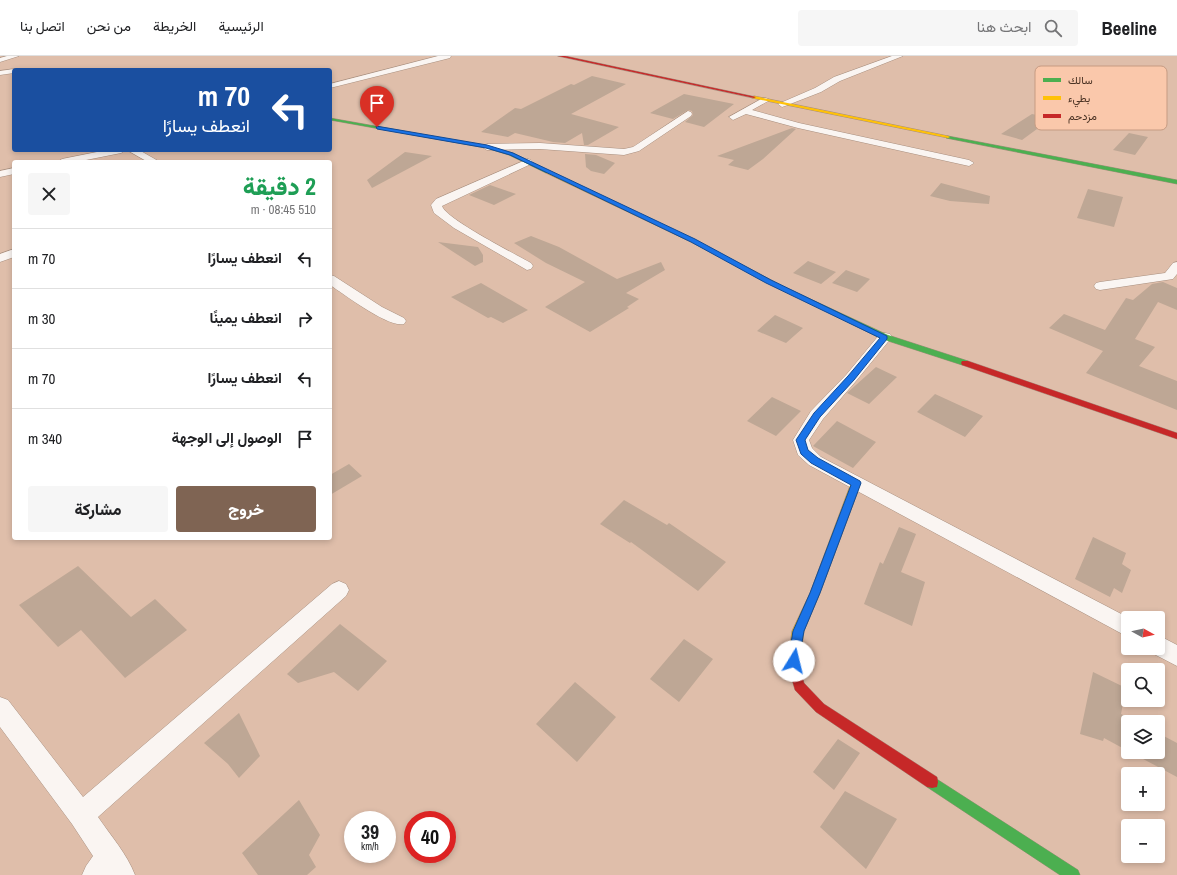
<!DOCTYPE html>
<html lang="ar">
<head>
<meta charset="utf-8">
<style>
  :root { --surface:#fff; --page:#f6f6f6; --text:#202124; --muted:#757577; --line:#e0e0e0; --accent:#7f6453 }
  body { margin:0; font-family:"Archivo Narrow",Vazirmatn,sans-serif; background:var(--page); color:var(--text); direction:rtl; height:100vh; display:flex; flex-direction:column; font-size:15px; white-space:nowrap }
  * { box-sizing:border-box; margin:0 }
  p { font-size:13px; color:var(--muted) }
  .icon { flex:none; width:22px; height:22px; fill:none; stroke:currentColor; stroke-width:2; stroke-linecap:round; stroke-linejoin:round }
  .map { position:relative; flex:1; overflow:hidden; direction:ltr }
  .sheet { position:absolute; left:12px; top:104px; width:320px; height:380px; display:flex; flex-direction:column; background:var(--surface); border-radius:4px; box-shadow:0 2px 6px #0003; direction:rtl }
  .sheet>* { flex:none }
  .top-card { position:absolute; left:12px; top:12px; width:320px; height:84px; border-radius:4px; box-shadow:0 2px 6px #0003; direction:rtl; background:#1a4fa0; color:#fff; overflow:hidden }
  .needle { width:26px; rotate:98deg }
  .buttons { position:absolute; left:1121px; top:555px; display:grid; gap:8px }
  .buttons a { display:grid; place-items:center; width:44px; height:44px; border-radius:4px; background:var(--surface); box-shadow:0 2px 6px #0003; font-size:20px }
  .speed { position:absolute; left:344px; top:755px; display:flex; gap:8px; font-size:20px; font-weight:700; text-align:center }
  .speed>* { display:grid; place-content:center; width:52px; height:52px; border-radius:50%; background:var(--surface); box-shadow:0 2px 6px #0003; line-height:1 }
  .speed small { font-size:10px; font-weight:400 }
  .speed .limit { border:6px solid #d22; background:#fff; color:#111 }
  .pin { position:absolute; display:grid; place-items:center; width:34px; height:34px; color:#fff; margin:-41px -17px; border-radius:50% 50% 50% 0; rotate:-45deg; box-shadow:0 0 4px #0007 }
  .pin .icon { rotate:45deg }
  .me { position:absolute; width:44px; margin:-22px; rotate:9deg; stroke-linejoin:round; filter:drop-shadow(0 0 3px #0008) }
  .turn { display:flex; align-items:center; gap:14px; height:84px; padding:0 16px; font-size:18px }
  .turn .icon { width:52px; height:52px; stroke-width:2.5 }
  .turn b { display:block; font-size:28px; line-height:34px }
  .round { display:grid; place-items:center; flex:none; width:42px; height:42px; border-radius:4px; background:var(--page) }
  .head { display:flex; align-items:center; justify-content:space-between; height:68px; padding:0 16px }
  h1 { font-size:24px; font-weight:800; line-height:30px; color:#1e9e55 }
  .primary-button { display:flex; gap:8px; margin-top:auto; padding:8px 16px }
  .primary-button a { flex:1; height:46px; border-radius:4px; background:var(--accent); color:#fff; font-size:16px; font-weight:800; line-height:46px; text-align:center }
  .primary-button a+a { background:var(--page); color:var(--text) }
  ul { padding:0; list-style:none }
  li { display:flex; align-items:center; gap:12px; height:60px; padding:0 16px; border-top:1px solid var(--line) }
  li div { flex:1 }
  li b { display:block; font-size:15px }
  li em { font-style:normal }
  header { display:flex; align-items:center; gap:24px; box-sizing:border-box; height:56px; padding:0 20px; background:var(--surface); border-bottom:1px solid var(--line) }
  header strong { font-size:19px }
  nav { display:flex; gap:22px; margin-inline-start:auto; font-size:14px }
  .search { width:280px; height:36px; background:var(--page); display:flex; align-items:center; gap:10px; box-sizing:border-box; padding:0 14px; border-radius:4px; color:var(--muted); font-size:15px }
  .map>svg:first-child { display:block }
  .building { fill:#bea795 }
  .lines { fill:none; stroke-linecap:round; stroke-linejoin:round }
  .street-casing { stroke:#a88f7f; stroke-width:1 }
  .fast-casing { stroke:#a88f7f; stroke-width:1 }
  .slow-casing { stroke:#a88f7f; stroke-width:1 }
  .jam-casing { stroke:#a88f7f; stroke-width:1 }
  .street { fill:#faf5f2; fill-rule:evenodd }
  .fast { fill:#4caf50; fill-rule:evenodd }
  .slow { fill:#ffc107; fill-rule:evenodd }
  .jam { fill:#c62828; fill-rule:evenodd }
  .route { fill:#1a73e8; stroke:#114b97 }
  .key { fill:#fac8ab; stroke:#c69b82; stroke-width:1 }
  .key-label { font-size:11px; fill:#4b3324 }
</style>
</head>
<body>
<header>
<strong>Beeline</strong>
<div class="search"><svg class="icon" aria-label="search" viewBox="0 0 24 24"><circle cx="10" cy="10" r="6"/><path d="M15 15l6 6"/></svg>ابحث هنا</div>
<nav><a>الرئيسية</a><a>الخريطة</a><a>من نحن</a><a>اتصل بنا</a></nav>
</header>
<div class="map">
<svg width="1177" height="819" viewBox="0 0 1177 819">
  <rect width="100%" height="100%" fill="#dfbeaa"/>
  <path class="building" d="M592 20 626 28 571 58 619 71 588 89H584L582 77 565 87 553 86 515 77 508 81 481 76 515 52 521 53 571 28 574 29Z
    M684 38 734 48 704 71 685 66 693 59 692 55 688 54 673 63 650 57Z
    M1032 58 1052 62 1022 84 1001 78Z
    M792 72 796 73 763 103 748 114 728 109 734 104 717 100Z
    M1129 77 1148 81 1135 99 1113 94Z
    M405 96 432 100 372 132 367 124Z
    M585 98 596 99 615 107 604 118 591 115 586 111Z
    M941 127 990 140 989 148 950 145 930 140Z
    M490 129 516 138 494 149 469 139Z
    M1088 133 1123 141 1114 171 1077 162Z
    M531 180 559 191 617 223 661 206 665 214 626 237 639 243 627 251 629 252 590 276 545 251 585 226 546 207 514 187Z
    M438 186 478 191 483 199V206L475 210Z
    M808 205 836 216 821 228 793 217Z
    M846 214 870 223 857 236 832 227Z
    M1163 226 1177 232V254L1158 246 1135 283 1155 291 1139 310 1177 325V354L1086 317 1103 295 1049 272 1064 258 1105 274 1126 242 1133 244 1152 228Z
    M481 227 528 254 503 267 491 261 488 262 451 241Z
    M775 259 803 272 786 287 757 275Z
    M876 311 897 321 869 348 847 337Z
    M935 338 983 360 965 381 917 356Z
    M772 341 801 355 776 380 747 365Z
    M837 365 876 386 853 412 813 390Z
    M349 408 362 420 330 439V419Z
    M624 444 667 469 669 467 726 506 698 535 631 486 630 487 600 468Z
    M899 471 916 478 901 516 925 526 912 570 864 548 880 506 883 508Z
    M1093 481 1126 497 1122 508 1131 514 1122 537 1114 532 1110 541 1075 523Z
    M78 510 131 561 155 543 187 574 125 622 81 574 58 591 19 549Z
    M340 568 387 605 358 635 334 616 298 627 287 618Z
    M684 583 713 603 679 646 650 623Z
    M1093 616 1126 632 1121 658 1136 666H1128V695L1104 682 1103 685 1080 678Z
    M575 626 616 661 577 706 536 668Z
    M239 657 260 700 239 722 228 708 204 687Z
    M1158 677 1177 687V721L1130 696H1158Z
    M838 683 860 697 834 734 813 716Z
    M845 735 897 763 866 813 820 771Z
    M299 744 320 779 309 799 316 811 307 819H258L242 797Z"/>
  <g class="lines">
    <g class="street-casing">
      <path id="street" d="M7 0H19L0 6V2Z
        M438 0H451L450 2 330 32V28Z
        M892 0H903L840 25 821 36 785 50 782 51 778 48 815 32 834 21Z
        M14 13 17 14H14V17L0 19V15Z
        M763 42H766L770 44 752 54 799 67 969 104 974 107 969 110 798 72 746 58 733 64 729 61Z
        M688 55 691 56 692 58 691 60 639 95 624 99 540 93 487 94 482 91 487 88 540 87 624 93 633 91Z
        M107 94H126L121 97 76 106H57L62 103Z
        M127 94H139L160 106H148Z
        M528 103 531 104 533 106 531 108 442 150C446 163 515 198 531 207L533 210 531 213 527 214 454 172 434 157 431 149 436 143Z
        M14 112V118L0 121V115Z
        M14 193V201L0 206V198Z
        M1177 206V218L1173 223 1100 234 1096 233 1094 230 1096 227 1100 226 1165 217 1173 207Z
        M330 219 334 220 382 251 404 262 406 265 404 268C388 272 344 238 330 229Z
        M885 277 890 278 892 281 856 325 823 363 809 384 812 392 821 401 1129 562 1128 581 809 409 798 399 793 384 811 355 846 319 880 278Z
        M339 525 346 528 349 534 346 540 98 761C111 780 127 798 135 819H82L86 810 93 800 72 768 0 671V641L8 644 83 741 332 528Z
        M1158 579 1177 589V610L1150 596 1149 592H1158Z"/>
    </g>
    <g class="fast-casing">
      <path id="fast" d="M330 62 487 90 513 97 551 116 546 117 509 99 486 92 330 64Z
        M948 80 1177 124V128L946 82V81Z
        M791 234 888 279 968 305 969 307 968 309H962L882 283 789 237 788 236Z
        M932 720 1078 814 1080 819H1060L927 731 926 726 927 721Z"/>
    </g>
    <g class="slow-casing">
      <path id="slow" d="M754 40 948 80 950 81 948 82 752 42Z
        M546 115H550L695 184 794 236 793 237H789L691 186 546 117Z
        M856 424 859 425 861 427 820 537 804 575 800 605 803 620 801 624 797 626 793 624 788 605 792 575 810 537 851 427 853 425Z"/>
    </g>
    <g class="jam-casing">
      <path id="jam" d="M558 0H565L756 41 754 42Z
        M962 305H968L1177 377V383L962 309 961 307Z
        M797 614 801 616 804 627 824 648 937 721 938 726 937 731 932 732 927 731 816 656 795 634 791 620 793 616Z"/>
    </g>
    <use href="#street" class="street"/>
    <use href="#fast" class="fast"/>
    <use href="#slow" class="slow"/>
    <use href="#jam" class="jam"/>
  </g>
  <path class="route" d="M376 70 487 89 513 97 695 183 771 224 887 280V283L854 324 820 361 805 384 808 394 818 402 860 425 861 427 820 537 804 575 798 609 794 611 790 609 788 605 793 575 810 537 851 429 811 407 801 398 796 384 814 357 848 320 880 282 766 227 691 186 510 99 486 92 377 73Z"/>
  <rect x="1035" y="10" width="132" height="64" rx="6" class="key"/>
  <rect x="1043" y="22" width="18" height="4" fill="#4caf50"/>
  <rect x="1043" y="40" width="18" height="4" fill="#ffc107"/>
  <rect x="1043" y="58" width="18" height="4" fill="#c62828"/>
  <g class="key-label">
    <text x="1068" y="28">سالك</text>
    <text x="1068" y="46">بطيء</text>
    <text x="1068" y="64">مزدحم</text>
  </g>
</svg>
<div class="buttons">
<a><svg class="needle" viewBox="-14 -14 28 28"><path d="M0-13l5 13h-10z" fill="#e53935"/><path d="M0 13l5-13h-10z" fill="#757577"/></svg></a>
<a><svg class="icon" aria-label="search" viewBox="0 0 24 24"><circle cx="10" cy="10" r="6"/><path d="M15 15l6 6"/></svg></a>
<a><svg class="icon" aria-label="layers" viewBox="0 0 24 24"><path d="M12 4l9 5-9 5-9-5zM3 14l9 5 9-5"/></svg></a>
<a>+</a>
<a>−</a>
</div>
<div class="speed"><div>39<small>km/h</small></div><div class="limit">40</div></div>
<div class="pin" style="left:377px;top:71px;background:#d93025"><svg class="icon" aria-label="arrive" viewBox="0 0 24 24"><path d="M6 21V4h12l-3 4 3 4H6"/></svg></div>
<svg class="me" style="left:794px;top:605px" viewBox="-20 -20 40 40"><circle r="19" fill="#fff"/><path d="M0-13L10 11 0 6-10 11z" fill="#1a73e8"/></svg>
<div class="top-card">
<div class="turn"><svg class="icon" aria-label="left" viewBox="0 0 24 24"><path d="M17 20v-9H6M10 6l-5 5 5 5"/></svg><div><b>70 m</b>انعطف يسارًا</div></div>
</div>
<section class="sheet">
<div class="head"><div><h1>2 دقيقة</h1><p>510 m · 08:45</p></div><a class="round"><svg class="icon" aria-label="close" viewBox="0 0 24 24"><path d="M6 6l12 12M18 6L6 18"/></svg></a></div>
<ul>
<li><svg class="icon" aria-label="left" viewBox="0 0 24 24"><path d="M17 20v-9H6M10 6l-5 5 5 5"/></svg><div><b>انعطف يسارًا</b></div><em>70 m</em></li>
<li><svg class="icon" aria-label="right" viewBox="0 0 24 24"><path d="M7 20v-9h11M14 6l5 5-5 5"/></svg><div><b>انعطف يمينًا</b></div><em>30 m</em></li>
<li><svg class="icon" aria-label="left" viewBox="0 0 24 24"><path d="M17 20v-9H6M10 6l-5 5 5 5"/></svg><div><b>انعطف يسارًا</b></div><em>70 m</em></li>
<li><svg class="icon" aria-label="arrive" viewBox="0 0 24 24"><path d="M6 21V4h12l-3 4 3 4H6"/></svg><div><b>الوصول إلى الوجهة</b></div><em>340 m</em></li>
</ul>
<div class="primary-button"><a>خروج</a><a>مشاركة</a></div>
</section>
</div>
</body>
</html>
